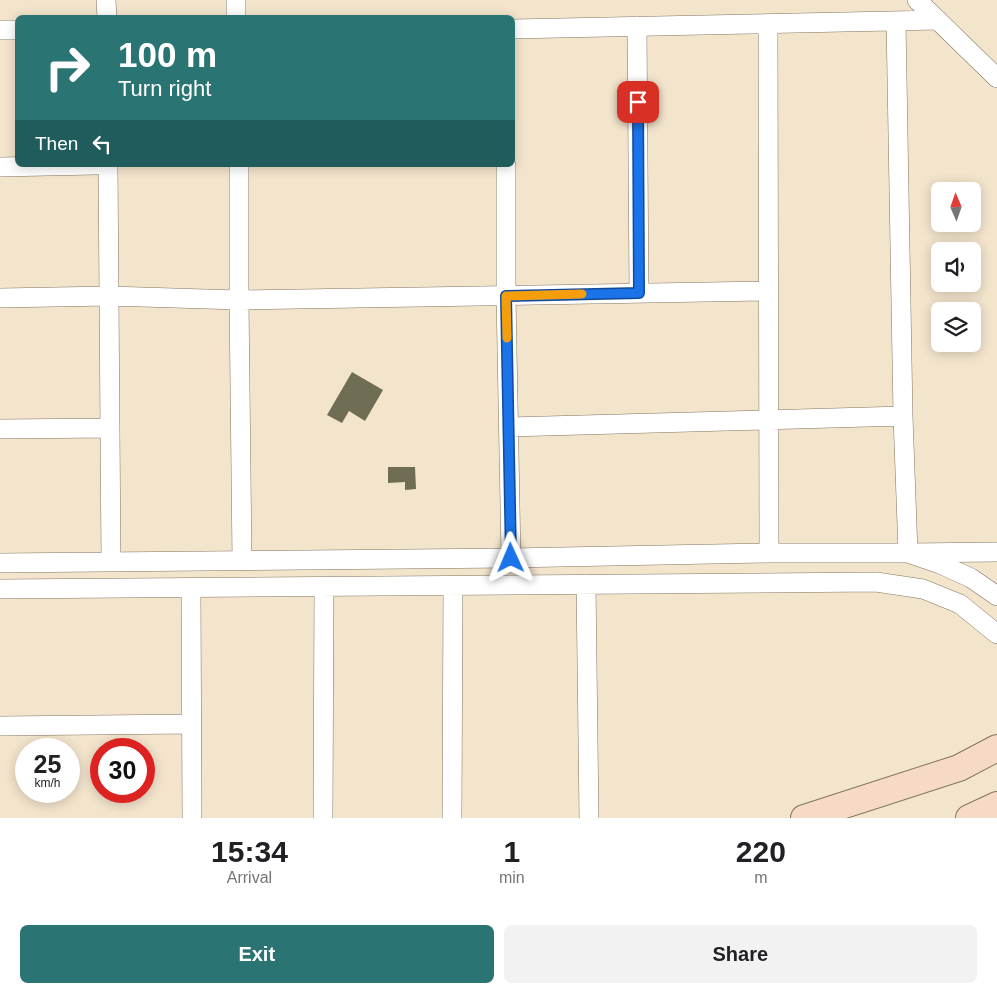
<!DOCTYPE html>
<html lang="en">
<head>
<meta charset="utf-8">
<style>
  :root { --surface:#fff; --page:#f2f2f2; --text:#202124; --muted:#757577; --accent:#2a7474 }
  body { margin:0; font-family:Arial,sans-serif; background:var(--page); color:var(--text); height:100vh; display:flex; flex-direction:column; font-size:19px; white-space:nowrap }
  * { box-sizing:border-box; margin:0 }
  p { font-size:16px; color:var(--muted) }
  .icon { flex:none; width:28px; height:28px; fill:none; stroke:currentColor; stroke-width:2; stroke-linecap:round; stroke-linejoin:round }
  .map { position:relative; height:818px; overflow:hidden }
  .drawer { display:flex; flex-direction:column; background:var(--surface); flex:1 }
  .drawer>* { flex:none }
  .banner { position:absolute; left:15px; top:15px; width:500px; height:152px; border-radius:8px; box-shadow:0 2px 12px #0003; background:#2a7474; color:#fff; overflow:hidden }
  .needle { width:32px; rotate:358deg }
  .fabs { position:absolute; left:931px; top:182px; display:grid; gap:10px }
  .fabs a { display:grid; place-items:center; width:50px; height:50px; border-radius:8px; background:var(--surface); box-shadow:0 2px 12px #0003; font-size:25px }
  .speed { position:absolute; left:15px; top:738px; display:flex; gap:10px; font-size:25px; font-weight:700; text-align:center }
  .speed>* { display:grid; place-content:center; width:65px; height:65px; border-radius:50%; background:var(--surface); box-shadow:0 2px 12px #0003; line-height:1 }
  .speed small { font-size:12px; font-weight:400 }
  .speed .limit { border:8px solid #d22; background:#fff; color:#111 }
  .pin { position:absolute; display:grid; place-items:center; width:42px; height:42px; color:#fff; margin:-21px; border-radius:10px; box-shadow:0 2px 8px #0006 }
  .me { position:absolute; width:55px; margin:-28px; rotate:359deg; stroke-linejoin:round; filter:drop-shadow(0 0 4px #0008) }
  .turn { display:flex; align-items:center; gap:18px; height:105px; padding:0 20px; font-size:22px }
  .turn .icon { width:65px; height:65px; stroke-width:2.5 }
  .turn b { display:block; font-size:35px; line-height:42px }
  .then { display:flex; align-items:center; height:48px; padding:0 20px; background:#0003; gap:10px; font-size:19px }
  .eta { display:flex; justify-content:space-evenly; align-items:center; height:85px; text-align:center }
  .eta b { font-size:30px; font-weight:700; line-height:35px }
  .primary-button { display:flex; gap:10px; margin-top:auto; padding:10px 20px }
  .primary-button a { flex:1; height:58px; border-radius:8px; background:var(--accent); color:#fff; font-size:20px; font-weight:700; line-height:58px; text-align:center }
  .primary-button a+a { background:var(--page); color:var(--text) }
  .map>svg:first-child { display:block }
  .building { fill:#706d55 }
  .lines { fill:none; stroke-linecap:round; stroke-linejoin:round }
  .street-casing { stroke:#837560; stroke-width:20 }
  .secondary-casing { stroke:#837560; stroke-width:28 }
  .street { stroke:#fff; stroke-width:19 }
  .secondary { stroke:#f6dac5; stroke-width:26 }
  .route-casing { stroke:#114b97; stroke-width:12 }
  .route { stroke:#1a73e8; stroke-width:9 }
  .slow { stroke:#f59e0b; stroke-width:9 }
</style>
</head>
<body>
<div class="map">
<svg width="997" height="818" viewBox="0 0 997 818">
  <rect width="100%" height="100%" fill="#f3e4cc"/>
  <path class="building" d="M352 372 383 390 365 421 349 411 342 423 327 415Z
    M388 467H415L416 489 405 490V482L388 483Z"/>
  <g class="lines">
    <g class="street-casing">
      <path id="street" d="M106 0 107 18
        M236 0V18
        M917 0 997 78
        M896 21 903 416 908 553 997 552
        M768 24 769 553
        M637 26 639 293
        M512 29 938 20
        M0 30H18
        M108 165 111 561
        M239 165V300L242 560
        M506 165V296L511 558
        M0 167 95 165
        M0 298 109 296 239 300 769 291
        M509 427 903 416
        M0 429 110 428
        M0 563 511 558 769 553H908L940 564 971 578 997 596
        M586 584 589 818
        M191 588 192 818
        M0 589 876 582 923 589 960 604 997 634
        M0 726 190 724
        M323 818 324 587
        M452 818 453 586"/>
    </g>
    <g class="secondary-casing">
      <path id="secondary" d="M804 818 959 768 997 748
        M969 818 997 805"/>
    </g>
    <use href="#street" class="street"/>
    <use href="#secondary" class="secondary"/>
  </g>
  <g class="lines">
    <g class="route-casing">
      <path id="route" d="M511 558 506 296 639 293 638 102"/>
    </g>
    <use href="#route" class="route"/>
    <path class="slow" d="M507 338 506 296 582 294"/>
  </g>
</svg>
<div class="fabs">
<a><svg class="needle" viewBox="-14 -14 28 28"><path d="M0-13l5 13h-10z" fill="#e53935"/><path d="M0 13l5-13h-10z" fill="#757577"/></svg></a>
<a><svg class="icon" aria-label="sound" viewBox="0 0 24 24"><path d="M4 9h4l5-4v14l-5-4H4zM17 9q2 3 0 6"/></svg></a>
<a><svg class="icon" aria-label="layers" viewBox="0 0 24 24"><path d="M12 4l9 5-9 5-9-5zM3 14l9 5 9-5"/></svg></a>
</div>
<div class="speed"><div>25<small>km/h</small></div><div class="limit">30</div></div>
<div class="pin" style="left:638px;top:102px;background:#d93025"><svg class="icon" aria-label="arrive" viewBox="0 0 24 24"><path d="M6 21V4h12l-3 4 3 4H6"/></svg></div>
<svg class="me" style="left:511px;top:558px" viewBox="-20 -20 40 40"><path d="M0-17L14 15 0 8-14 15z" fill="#1a73e8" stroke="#fff" stroke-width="4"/></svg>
<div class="banner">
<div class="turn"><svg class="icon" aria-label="right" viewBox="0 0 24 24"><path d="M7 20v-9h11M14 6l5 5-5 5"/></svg><div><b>100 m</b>Turn right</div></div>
<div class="then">Then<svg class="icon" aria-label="left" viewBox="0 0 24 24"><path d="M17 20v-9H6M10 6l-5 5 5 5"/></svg></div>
</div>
</div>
<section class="drawer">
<div class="eta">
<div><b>15:34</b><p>Arrival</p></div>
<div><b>1</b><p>min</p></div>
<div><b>220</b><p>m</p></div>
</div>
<div class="primary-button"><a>Exit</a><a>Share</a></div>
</section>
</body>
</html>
